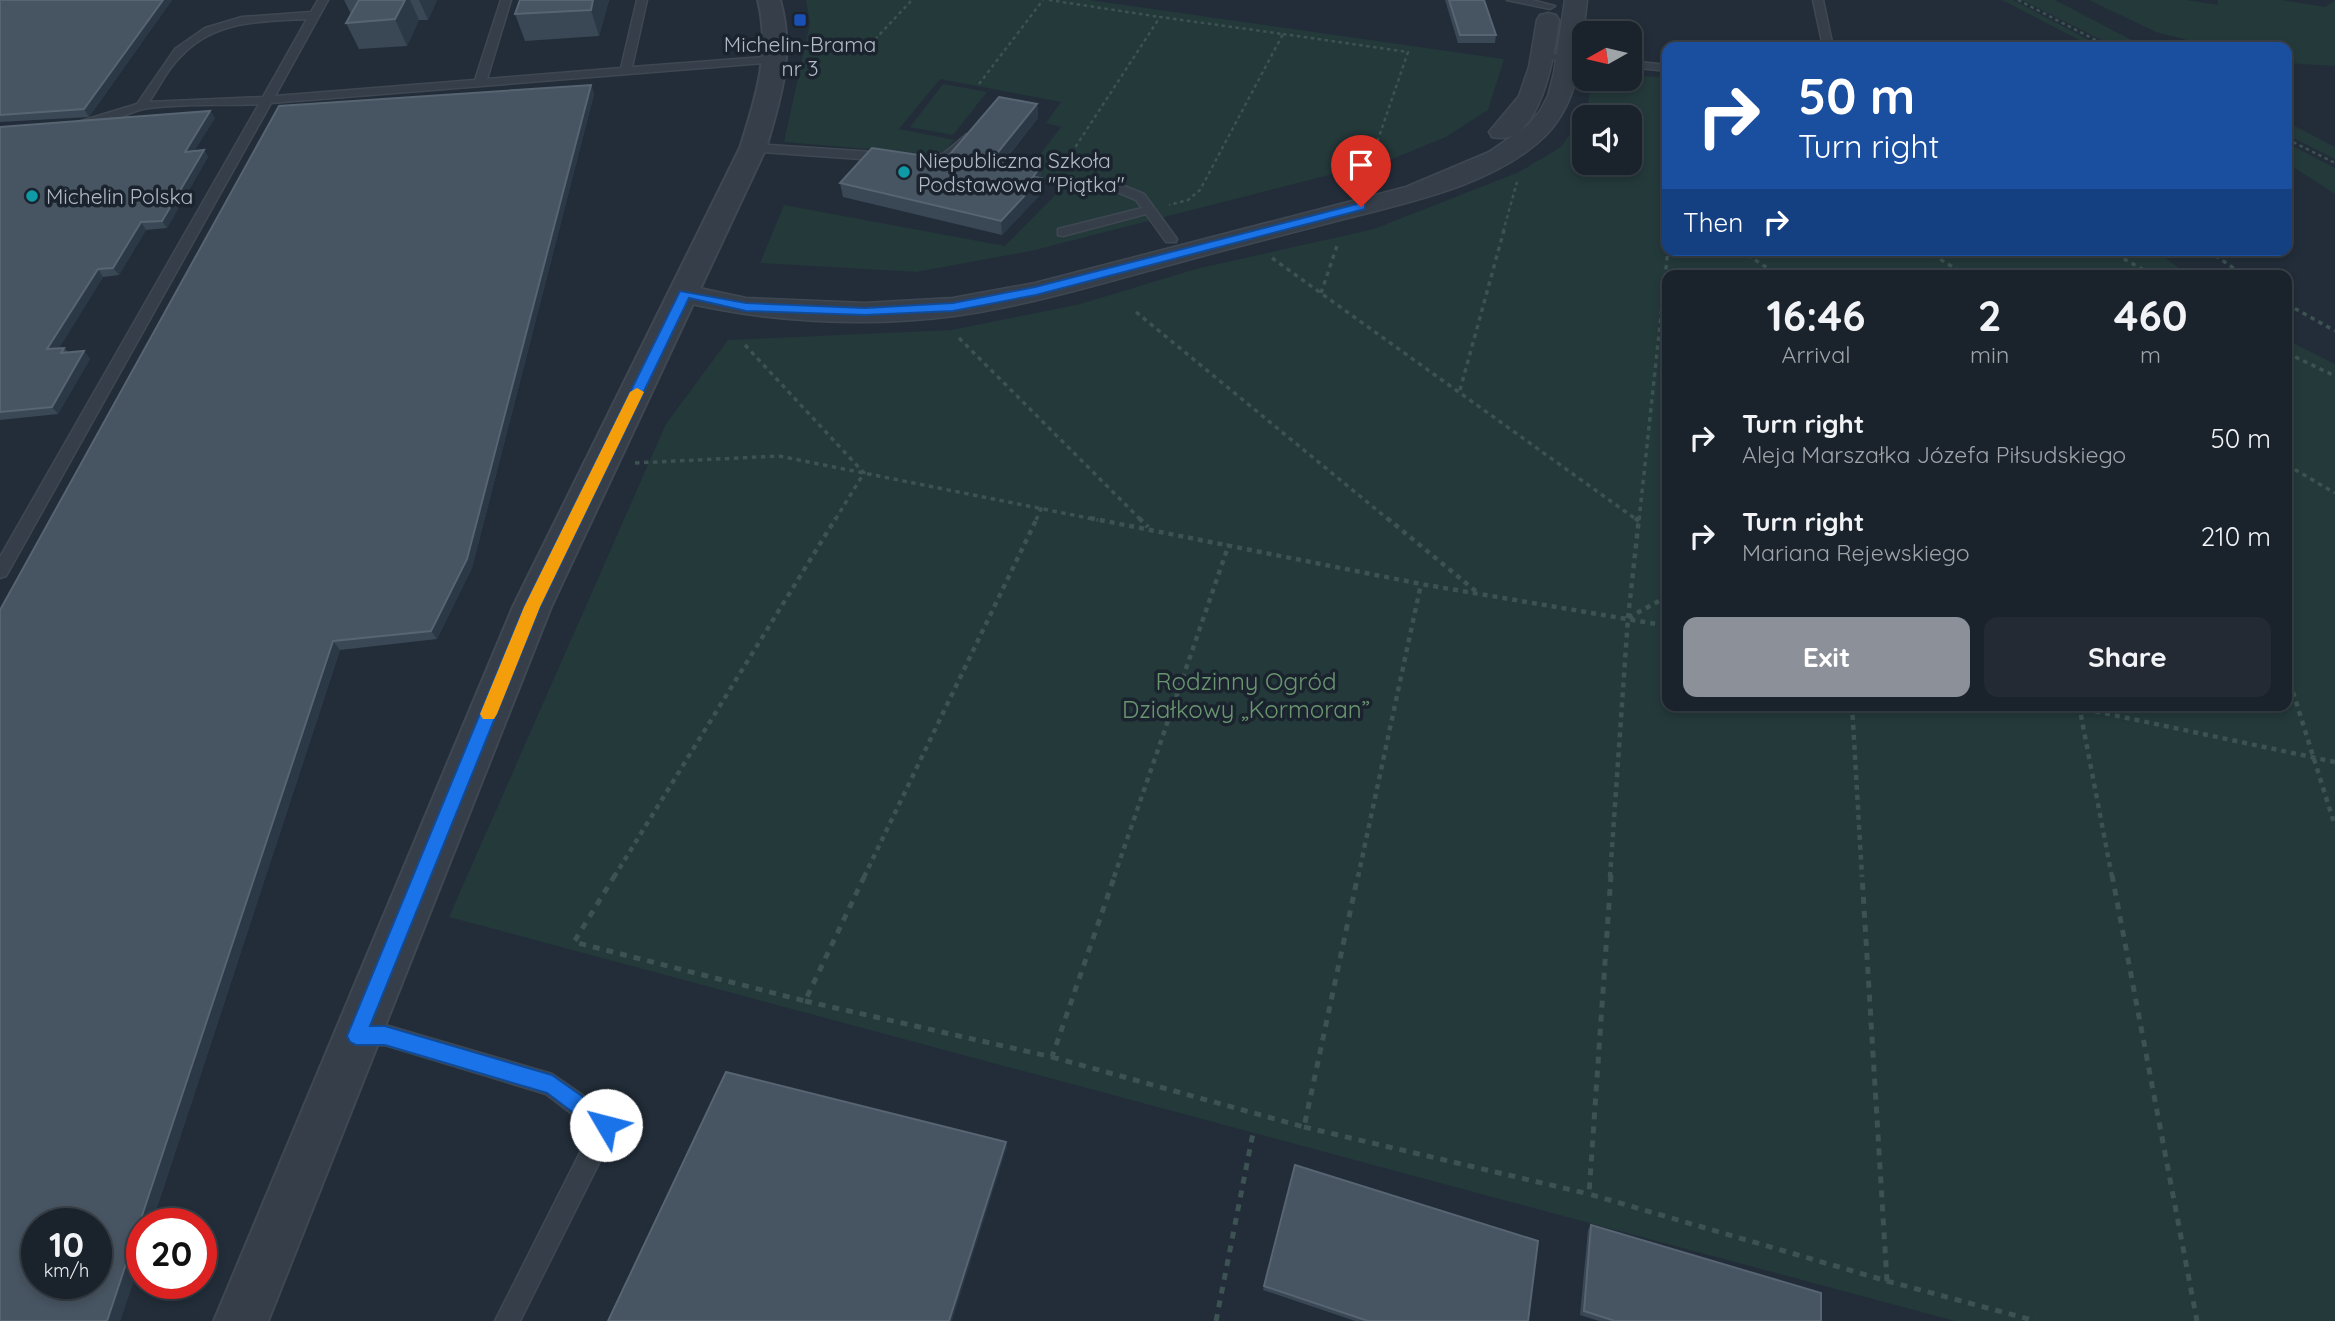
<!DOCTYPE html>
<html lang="en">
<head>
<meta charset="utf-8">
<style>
  :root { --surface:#1a222b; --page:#232a33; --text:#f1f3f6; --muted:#9fa4a9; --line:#383f47; --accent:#8c9099 }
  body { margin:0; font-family:Quicksand,sans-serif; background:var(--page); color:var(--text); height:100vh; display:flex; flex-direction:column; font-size:26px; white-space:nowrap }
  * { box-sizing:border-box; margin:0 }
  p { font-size:23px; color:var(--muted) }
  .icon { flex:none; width:38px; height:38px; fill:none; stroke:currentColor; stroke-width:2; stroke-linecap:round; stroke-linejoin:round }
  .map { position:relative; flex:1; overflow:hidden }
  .sheet { position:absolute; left:1662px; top:270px; width:630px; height:441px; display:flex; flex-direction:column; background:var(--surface); border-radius:14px; box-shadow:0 4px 10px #0003,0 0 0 2px var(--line) }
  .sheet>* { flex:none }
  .top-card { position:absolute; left:1662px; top:42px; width:630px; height:214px; border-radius:14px; box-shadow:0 4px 10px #0003,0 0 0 2px var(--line); background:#1a4fa0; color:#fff; overflow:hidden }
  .needle { width:46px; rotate:262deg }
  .tools { position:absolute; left:1572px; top:21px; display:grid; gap:14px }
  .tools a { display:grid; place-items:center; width:70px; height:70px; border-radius:14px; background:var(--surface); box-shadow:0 4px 10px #0003,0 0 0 2px var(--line); font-size:35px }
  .speed { position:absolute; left:21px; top:1208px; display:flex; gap:14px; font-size:35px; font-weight:700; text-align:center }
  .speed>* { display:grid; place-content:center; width:91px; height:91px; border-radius:50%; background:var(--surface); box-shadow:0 4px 10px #0003,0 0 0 2px var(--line); line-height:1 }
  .speed small { font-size:18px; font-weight:400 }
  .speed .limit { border:10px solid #d22; background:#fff; color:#111 }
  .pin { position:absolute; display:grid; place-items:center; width:60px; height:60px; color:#fff; margin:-72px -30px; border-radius:50% 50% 50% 0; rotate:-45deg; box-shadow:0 0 7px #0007 }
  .pin .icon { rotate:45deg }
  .me { position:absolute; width:77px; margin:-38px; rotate:307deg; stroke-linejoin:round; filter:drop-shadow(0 0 5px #0008) }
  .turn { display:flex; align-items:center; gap:24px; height:147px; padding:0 21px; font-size:32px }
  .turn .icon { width:91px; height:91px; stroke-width:2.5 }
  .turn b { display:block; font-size:49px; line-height:60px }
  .then { display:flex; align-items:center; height:66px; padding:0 21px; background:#0003; gap:14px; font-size:26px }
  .eta { display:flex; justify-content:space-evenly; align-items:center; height:119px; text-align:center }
  .eta b { font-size:42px; font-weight:700; line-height:49px }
  .cta { display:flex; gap:14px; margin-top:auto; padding:14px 21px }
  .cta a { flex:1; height:80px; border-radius:14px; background:var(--accent); color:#fff; font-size:28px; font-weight:700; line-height:80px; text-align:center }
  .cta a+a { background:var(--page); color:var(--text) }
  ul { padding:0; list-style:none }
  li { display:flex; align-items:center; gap:21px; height:98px; padding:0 21px }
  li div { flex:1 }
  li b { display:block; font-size:26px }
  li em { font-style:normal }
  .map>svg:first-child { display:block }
  .green { fill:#24393a; fill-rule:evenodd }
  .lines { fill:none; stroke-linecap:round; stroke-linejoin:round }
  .service-casing { stroke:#3f4852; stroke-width:3 }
  .minor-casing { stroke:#3f4852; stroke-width:3 }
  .tertiary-casing { stroke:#3f4852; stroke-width:4 }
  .path-far3 { stroke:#3d5252; stroke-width:2.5; stroke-dasharray:3.5 3.5; stroke-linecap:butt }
  .path-far2 { stroke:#3d5252; stroke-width:3.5; stroke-dasharray:4.5 4.5; stroke-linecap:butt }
  .path-far1 { stroke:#3d5252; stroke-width:4.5; stroke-dasharray:5 5; stroke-linecap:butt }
  .path { stroke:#3d5252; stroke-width:5; stroke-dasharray:7 7; stroke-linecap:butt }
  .service { fill:#363f49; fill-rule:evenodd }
  .minor { fill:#363f49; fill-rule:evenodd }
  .tertiary { fill:#363f49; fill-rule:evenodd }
  .wall { fill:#3a4855 }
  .shaded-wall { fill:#2b3845 }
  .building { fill:#475461; stroke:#576471; stroke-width:2; fill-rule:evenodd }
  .route { fill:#1a73e8; stroke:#114b97; stroke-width:2 }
  .slow { fill:#f59e0b }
  .transit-dot { fill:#1a4fb4; stroke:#1b242e; stroke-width:2.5 }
  .culture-dot { fill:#0f9aa8; stroke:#1b242e; stroke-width:2.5 }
  .labels { text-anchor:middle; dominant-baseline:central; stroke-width:7; stroke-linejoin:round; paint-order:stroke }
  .far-poi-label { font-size:21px; fill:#b1bac5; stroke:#1b242e; text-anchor:start }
  .park-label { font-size:24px; fill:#699570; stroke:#1b242e }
</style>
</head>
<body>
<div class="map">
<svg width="2335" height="1321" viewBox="0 0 2335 1321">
  <rect width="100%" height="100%" fill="#222d39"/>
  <path class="green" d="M806 0H1090L1504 59 1488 110 1446 137 1392 159 1031 251 916 272 760 263 784 205 1005 246 1066 184 1033 176 1028 170 1061 127 1046 123 1061 102 940 79 899 129 954 140 941 155 784 142 810 23Z
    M2002 0H2013L2102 47H2093Z
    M2022 0H2055L2145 47H2115Z
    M2089 0H2187L2218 5V0H2281L2325 7 2335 0V66L2287 63V47H2215L2156 32Z
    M1629 75 1668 78V250H2155L2188 275H1668V705H2287V340L2335 364V1321H1955L449 917 666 424 728 340 952 330 1080 304 1196 269 1374 229 1519 172 1561 147 1587 109 1592 79H1629ZM1629 117V163H1584V117Z
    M943 84 987 92 953 135 910 127Z
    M2287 122 2335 147V159L2287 135Z
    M2287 143 2335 168V194L2287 163Z"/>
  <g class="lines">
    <g class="service-casing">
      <path id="service" d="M318 0H328L275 96 475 80 501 0H511L487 79 621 68 637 0H647L632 67 777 56 782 59 777 62 271 103 6 576 0 578V557L259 104C222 106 179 103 143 109 124 113 92 136 75 123L137 104 175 49 205 28 242 17 311 12ZM307 19 263 97 149 102C160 86 169 66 184 53 217 20 264 21 307 19Z
        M1507 0H1532L1555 6 1550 9Z
        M1813 0H1823L1833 47H1823Z
        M1543 53 1584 57V63L1539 58 1538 56Z
        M1629 61 1668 65V71L1629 67Z
        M967 134 973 138 951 160 919 164 913 160 919 156 943 154Z
        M753 144 888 153 894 157 888 161 749 151V145Z
        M1119 184 1144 194 1177 239 1176 242H1166L1146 214 1063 236 1058 235V229L1142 208 1136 200 1115 191V185Z
        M385 1025 552 1074 614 1117 617 1125 614 1133 520 1321H495L592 1129 546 1094 385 1045 359 1046 351 1043 348 1036 351 1029 359 1026Z"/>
    </g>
    <g class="minor-casing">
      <path id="minor" d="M1565 0H1587C1581 47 1582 97 1547 134 1498 184 1410 202 1344 219 1298 231 1252 243 1206 255 1123 277 1039 304 954 316 864 328 762 322 675 300L671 294 675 288 685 285 746 298 865 303 953 298 1035 283 1406 187 1489 152 1528 125 1540 111 1548 96 1554 73Z
        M1548 13 1556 15 1559 20C1555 51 1541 149 1492 137L1489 132 1519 96 1529 67 1537 20 1540 15Z"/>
    </g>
    <g class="tertiary-casing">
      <path id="tertiary" d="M758 0H780C795 52 781 98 766 148L551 607 268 1321H214L513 607 740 148C756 98 771 52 758 0Z"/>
    </g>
    <path class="path-far3" d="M1049 0 1160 17
      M2018 0 2109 47
      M1283 34 1408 52 1370 163
      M831 44 865 50 912 0
      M979 84 1043 0
      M2287 139 2335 163
      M1101 184 1065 176 1063 166 1160 17 1283 34 1200 190 1188 200 1169 205
      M1503 232 1517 182"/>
    <path class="path-far2" d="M1740 250 1778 275
      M1925 250 1966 275
      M2108 250 2153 275
      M2208 250 2243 275
      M1272 258 1637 520
      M1321 293 1338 243
      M2287 304 2335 331
      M1136 312 1389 520
      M959 338 1141 520
      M745 345 864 473 835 520
      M2287 353 2335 376
      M1460 390 1504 230
      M635 463 779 456 1098 520
      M2287 465 2335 493
      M1036 520 1042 507
      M1639 520 1668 250"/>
    <path class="path-far1" d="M1090 518 1421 584 1668 626
      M1139 518 1148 527
      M1387 518 1478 593
      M1635 518 1639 521
      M1628 618 1639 518
      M2287 673 2335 826
      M1852 705 1862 877
      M2066 705 2335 762
      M2079 705 2112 877
      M614 877 836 518
      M864 877 1037 518
      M1114 877 1229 544
      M1358 877 1421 584
      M1610 877 1628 618 1668 596"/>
    <path class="path" d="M615 875 574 942 805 1001 865 875
      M1611 875 1589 1194 1887 1281 1862 875
      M2112 875 2197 1321
      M805 1001 1052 1057 1115 875
      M1052 1057 1304 1127 1358 875
      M1304 1127 1589 1194
      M1887 1281 2036 1321
      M1216 1321 1253 1133"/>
    <use href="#service" class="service"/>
    <use href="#minor" class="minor"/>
    <use href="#tertiary" class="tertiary"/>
  </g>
  <path class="wall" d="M0 0H172L89 117 0 122Z
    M344 0H437L428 20H419L407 46 359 49 346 23 351 14Z
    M520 0H609L599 36 525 41 515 14Z
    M1445 0H1484L1496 35 1495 43H1458Z
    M591 85 594 94 472 568 437 639 340 650 152 1223H142V1256L120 1321H0Z
    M1037 104 1038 118 1005 160 1040 167 1042 193 1002 235 843 197 840 183 946 159Z
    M210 111 215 118 194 151 204 150 208 157 167 228 146 230 119 275 103 277 59 348H64L68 352 84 351 90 359 58 414 0 420V127Z
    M1295 1165 1528 1321H1355L1263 1290Z
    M1591 1225 1821 1321H1599L1580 1315 1588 1230Z"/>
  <path class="shaded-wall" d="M163 0H172L89 117 84 109Z
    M405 0H410L419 20 407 46 395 19Z
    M419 0H437L428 20Z
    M593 0H609L599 36 591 10Z
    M591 85 594 94 472 568 437 639 431 631Z
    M1037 104 1038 118 995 171 994 157Z
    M210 111 215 118 189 159 185 152Z
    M204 150 208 157 167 228 162 221Z
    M1040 167 1042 193 1002 235 1001 221Z
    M141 222 146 230 119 275 113 268Z
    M98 269 103 277 54 357 47 349Z
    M84 351 90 359 58 414 52 407Z
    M333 641 340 650 152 1223H142V1256L120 1321H107Z
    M1006 1142 1007 1147 952 1321H949Z"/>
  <path class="building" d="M0 0H163L84 109 0 115Z
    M359 0H405L395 19 346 23Z
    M520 0H593L591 10 515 14Z
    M1449 0H1484L1496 35H1460Z
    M591 85 467 559 431 631 333 641 107 1321H0V610L279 106ZM37 1223H96V1283H37Z
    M999 97 1037 104 994 157 1040 167 1033 177 1041 178 1001 221 840 183 872 148 946 159Z
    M210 111 185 152 204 150 162 221 141 222 113 268 98 269 47 349 64 348 61 353 84 351 52 407 0 412V127Z
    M726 1072 1006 1142 949 1321H608Z
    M1295 1165 1538 1241 1528 1321H1368L1264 1286Z
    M1591 1225 1821 1293V1321H1615L1584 1311Z"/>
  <path class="route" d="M1361 203 1365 204V209L1036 295 953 311 865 315 746 311 689 298 540 607 370 1026H385L552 1075 613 1118 616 1125 613 1132 606 1135 599 1132 547 1093 385 1045H356L350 1042 347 1036 524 607 680 291 746 303 865 308 953 303 1035 287Z"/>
  <path class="slow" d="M637 388 644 392 540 607 497 714 494 719H483L480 714 524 607 630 392Z"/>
  <rect class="transit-dot" x="793" y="13" width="14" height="14" rx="3.5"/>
  <g class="culture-dot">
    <circle cx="904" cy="172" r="7"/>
    <circle cx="32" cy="196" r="7"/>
  </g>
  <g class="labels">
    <g class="far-poi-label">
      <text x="800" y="44" text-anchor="middle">Michelin-Brama<tspan x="800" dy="24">nr 3</tspan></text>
      <text x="918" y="160">Niepubliczna Szkoła<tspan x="918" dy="24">Podstawowa "Piątka"</tspan></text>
      <text x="46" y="196">Michelin Polska</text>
    </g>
    <g class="park-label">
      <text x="1246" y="681">Rodzinny Ogród<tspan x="1246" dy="28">Działkowy „Kormoran”</tspan></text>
    </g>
  </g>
</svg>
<div class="tools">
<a><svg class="needle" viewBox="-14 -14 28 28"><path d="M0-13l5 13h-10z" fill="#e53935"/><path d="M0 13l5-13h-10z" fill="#9fa4a9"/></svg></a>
<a><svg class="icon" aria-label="sound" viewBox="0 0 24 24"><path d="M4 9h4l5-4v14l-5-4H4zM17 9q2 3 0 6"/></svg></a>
</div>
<div class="speed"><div>10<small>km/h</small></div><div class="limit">20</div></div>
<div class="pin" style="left:1361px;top:207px;background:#d93025"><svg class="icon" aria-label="arrive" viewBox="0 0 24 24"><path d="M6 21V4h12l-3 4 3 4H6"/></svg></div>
<svg class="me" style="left:606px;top:1125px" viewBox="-20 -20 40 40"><circle r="19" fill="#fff"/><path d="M0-13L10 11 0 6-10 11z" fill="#1a73e8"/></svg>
<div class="top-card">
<div class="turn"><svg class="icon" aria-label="right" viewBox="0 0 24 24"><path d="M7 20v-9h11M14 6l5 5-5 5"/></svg><div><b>50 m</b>Turn right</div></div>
<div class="then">Then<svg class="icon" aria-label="right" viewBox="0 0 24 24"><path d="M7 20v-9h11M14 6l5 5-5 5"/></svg></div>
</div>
<section class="sheet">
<div class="eta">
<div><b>16:46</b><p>Arrival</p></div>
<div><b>2</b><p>min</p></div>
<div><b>460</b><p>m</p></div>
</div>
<ul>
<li><svg class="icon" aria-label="right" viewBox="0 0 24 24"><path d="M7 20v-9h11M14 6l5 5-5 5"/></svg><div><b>Turn right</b><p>Aleja Marszałka Józefa Piłsudskiego</p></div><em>50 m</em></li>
<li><svg class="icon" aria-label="right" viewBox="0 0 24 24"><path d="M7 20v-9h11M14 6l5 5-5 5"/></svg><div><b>Turn right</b><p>Mariana Rejewskiego</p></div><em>210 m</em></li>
</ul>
<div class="cta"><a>Exit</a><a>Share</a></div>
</section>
</div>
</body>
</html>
